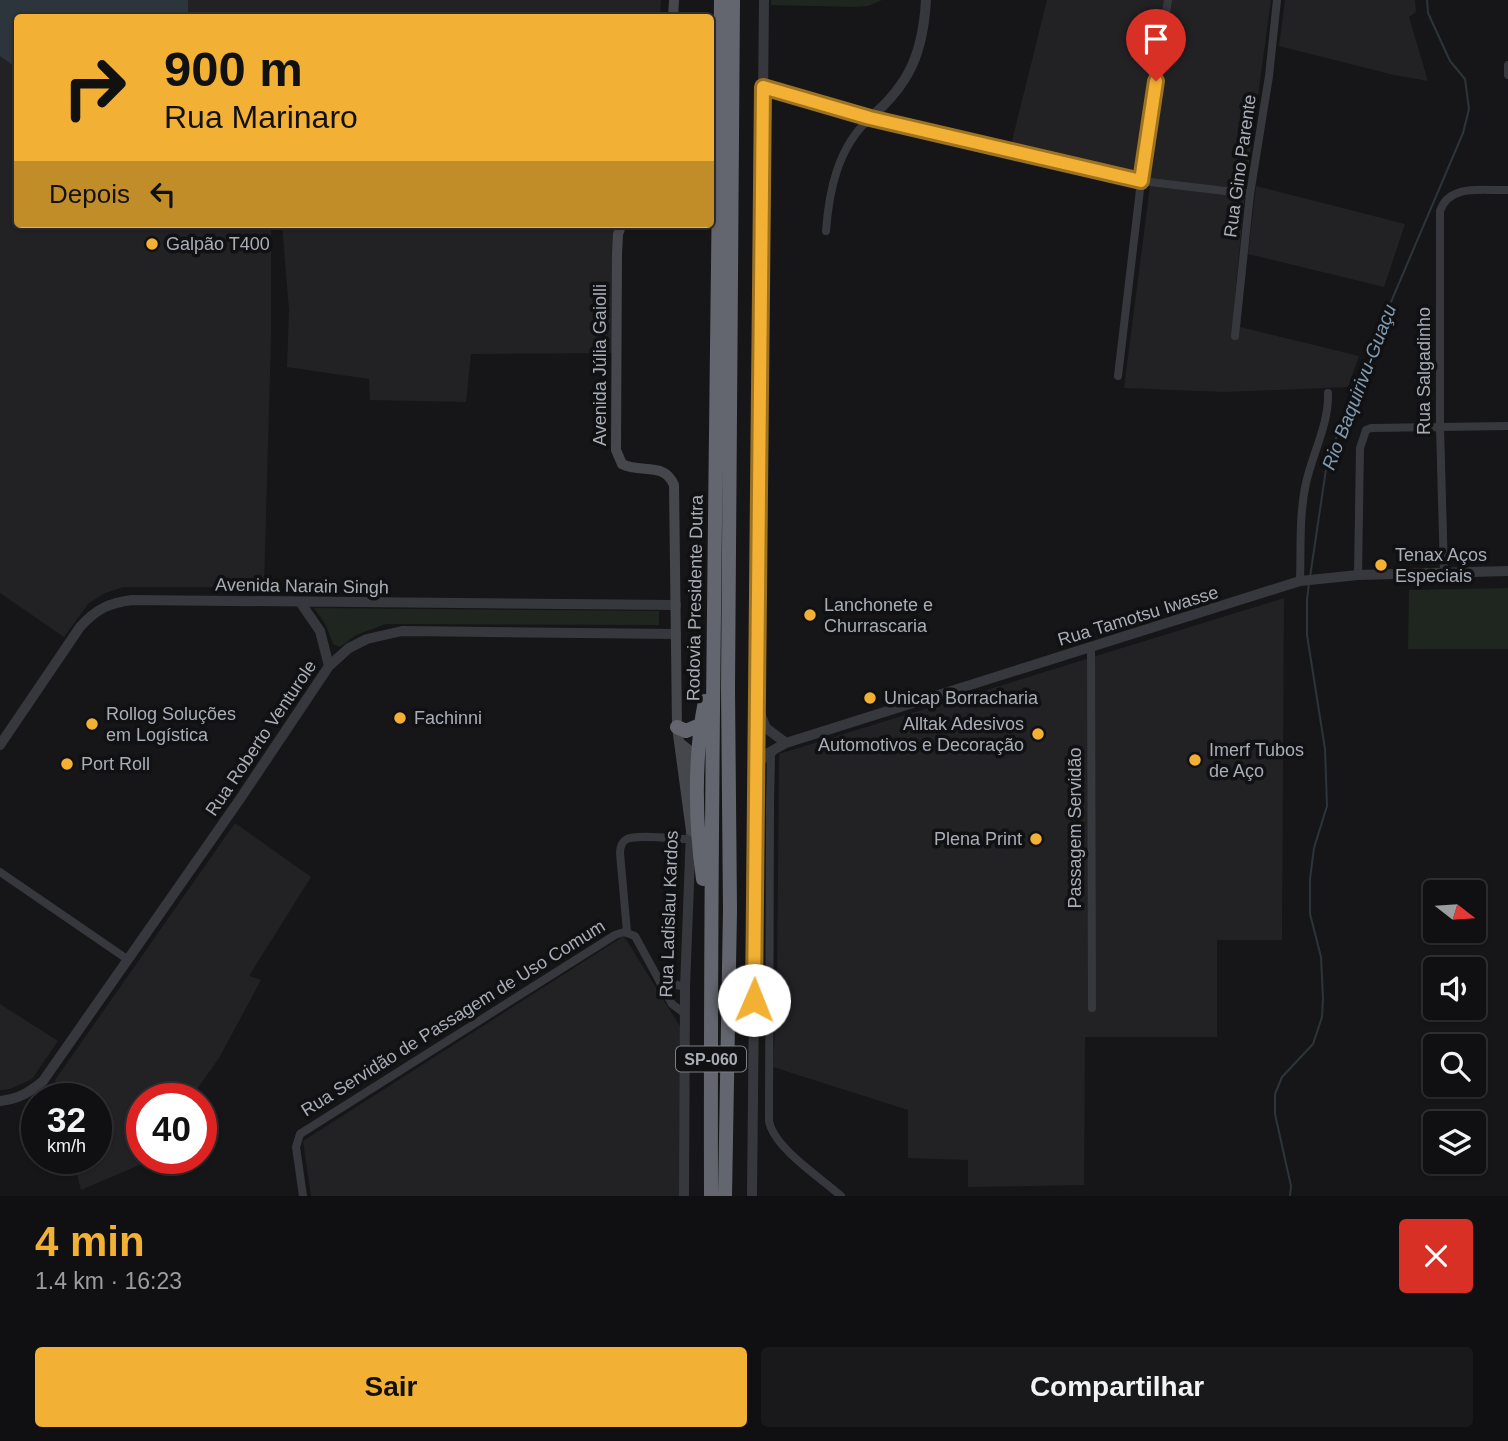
<!DOCTYPE html>
<html lang="pt">
<head>
<meta charset="utf-8">
<style>
  :root { --surface:#101012; --page:#19191b; --text:#f1f3f6; --muted:#9c9d9f; --line:#303032; --accent:#f2b134 }
  body { margin:0; font-family:Arial,sans-serif; background:var(--page); color:var(--text); height:100vh; display:flex; flex-direction:column; font-size:26px; white-space:nowrap }
  * { box-sizing:border-box; margin:0 }
  p { font-size:23px; color:var(--muted) }
  .icon { flex:none; width:38px; height:38px; fill:none; stroke:currentColor; stroke-width:2; stroke-linecap:round; stroke-linejoin:round }
  .map { position:relative; height:1196px; overflow:hidden }
  .side { display:flex; flex-direction:column; background:var(--surface); flex:1 }
  .side>* { flex:none }
  .top-card { position:absolute; left:14px; top:14px; width:700px; height:214px; border-radius:7px; box-shadow:0 2px 5px #0004,0 0 0 2px var(--line); background:#f2b134; color:#111; overflow:hidden }
  .needle { width:46px; rotate:107deg }
  .controls { position:absolute; left:1423px; top:880px; display:grid; gap:14px }
  .controls a { display:grid; place-items:center; width:63px; height:63px; border-radius:7px; background:var(--surface); box-shadow:0 2px 5px #0004,0 0 0 2px var(--line); font-size:35px }
  .speed { position:absolute; left:21px; top:1083px; display:flex; gap:14px; font-size:35px; font-weight:700; text-align:center }
  .speed>* { display:grid; place-content:center; width:91px; height:91px; border-radius:50%; background:var(--surface); box-shadow:0 2px 5px #0004,0 0 0 2px var(--line); line-height:1 }
  .speed small { font-size:18px; font-weight:400 }
  .speed .limit { border:10px solid #d22; background:#fff; color:#111 }
  .pin { position:absolute; display:grid; place-items:center; width:60px; height:60px; color:#fff; margin:-72px -30px; border-radius:50% 50% 50% 0; rotate:-45deg; box-shadow:0 0 7px #0007 }
  .pin .icon { rotate:45deg }
  .me { position:absolute; width:77px; margin:-38px; rotate:1deg; stroke-linejoin:round; filter:drop-shadow(0 0 5px #0008) }
  .turn { display:flex; align-items:center; gap:24px; height:147px; padding:0 35px; font-size:32px }
  .turn .icon { width:91px; height:91px; stroke-width:2.5 }
  .turn b { display:block; font-size:49px; line-height:60px }
  .then { display:flex; align-items:center; height:66px; padding:0 35px; background:#0003; gap:14px; font-size:26px }
  .round { display:grid; place-items:center; flex:none; width:74px; height:74px; border-radius:7px; background:var(--page) }
  .head { display:flex; align-items:center; justify-content:space-between; height:119px; padding:0 35px }
  h1 { font-size:42px; font-weight:800; line-height:52px; color:var(--accent) }
  .button { display:flex; gap:14px; margin-top:auto; padding:14px 35px }
  .button a { flex:1; height:80px; border-radius:7px; background:var(--accent); color:#111; font-size:28px; font-weight:800; line-height:80px; text-align:center }
  .button a+a { background:var(--page); color:var(--text) }
  .map>svg:first-child { display:block }
  .built { fill:#222225 }
  .green { fill:#1e261f }
  .water { fill:#2c353c }
  .lines { fill:none; stroke-linecap:round; stroke-linejoin:round }
  .stream { stroke:#2c353c; stroke-width:2 }
  .minor { stroke:#37383d; stroke-width:8 }
  .tertiary { stroke:#37383d; stroke-width:10 }
  .secondary { stroke:#45474d; stroke-width:10 }
  .motorway { stroke:#63666e; stroke-width:14 }
  .route-casing { stroke:#9d7322; stroke-width:18 }
  .route { stroke:#f2b134; stroke-width:12 }
  .poi-dot { fill:#f2b134; stroke:#111113; stroke-width:2.5 }
  .labels { text-anchor:middle; dominant-baseline:central; stroke-width:7; stroke-linejoin:round; paint-order:stroke }
  .shield { fill:#111113; stroke:#7b7e86; stroke-width:2 }
  .shield-label { font-size:16px; font-weight:bold; fill:#a8adb8 }
  .street-label { font-size:18px; fill:#a8adb8; stroke:#111113 }
  .poi-label { font-size:18px; fill:#a8adb8; stroke:#111113; text-anchor:start }
  .water-label { font-size:19px; font-style:italic; fill:#7f9bb3; stroke:#111113 }
</style>
</head>
<body>
<div class="map">
<svg width="1508" height="1196" viewBox="0 0 1508 1196">
  <rect width="100%" height="100%" fill="#161618"/>
  <path class="built" d="M0 0H661L660 18H18V224H271V336L264 587H123L103 594 88 604 64 637 0 593Z
    M1047 0H1271L1246 184 1235 295 1243 296 1240 327 1359 356 1348 387 1226 392 1124 388 1151 178 1011 145Z
    M1285 0H1415L1416 12 1409 17 1428 81 1394 75 1279 46Z
    M1256 186 1405 224 1384 287 1248 254Z
    M282 224H620L615 353 471 354 466 402 370 400 369 379 287 367 289 310Z
    M1284 598 1282 940H1217V1037H1085L1084 1185 968 1187V1160L908 1158V1110L773 1067 777 991 779 754Z
    M235 823 311 877 249 976 261 980 219 1058 190 1099H142V1158L147 1159 144 1163 81 1190 73 1159 96 1158V1099H59L55 1080Z
    M624 936 681 1028V1196H311L303 1141Z
    M0 1004 58 1041 32 1079 10 1089 0 1090Z"/>
  <path class="green" d="M771 0H882L868 6 855 7 771 5Z
    M1508 588V649H1408L1409 590Z
    M314 608 659 611V625L386 624 356 635 340 647 333 644 326 625Z"/>
  <path class="water" d="M0 0H188V17L18 18 17 68 0 56Z"/>
  <g class="lines">
    <path class="stream" d="M1310 577 1328 456 1380 342 1388 309 1463 133 1469 109 1465 79 1450 61 1428 13 1427 0
      M1290 1196 1291 1186 1275 1114V1094L1282 1077 1313 1044 1322 1017 1323 998 1321 957 1310 914V879L1314 848 1327 806 1325 749 1307 635V600L1309 583"/>
    <path class="minor" d="M1508 65V75
      M826 231C829 190 838 147 870 118L1125 179 1250 194
      M1235 336 1250 194 1269 76 1277 0
      M1118 376 1141 181 1168 0
      M1444 573 1440 427V211C1449 183 1484 191 1508 190
      M1358 575 1360 448 1366 430 1371 428 1508 426
      M1300 581C1301 549 1299 514 1306 483 1313 452 1329 424 1328 393
      M1091 648 1092 1008
      M774 750 771 755 770 801 769 1121C774 1148 820 1177 841 1196
      M0 872 127 959
      M627 932 620 853C620 847 621 842 627 839 636 834 677 839 690 839
      M661 981 685 987
      M303 1196 296 1147 300 1134 615 935 624 932 635 936 672 1004 684 1013"/>
    <path class="tertiary" d="M763 87 870 118C910 84 923 52 926 0
      M300 602 320 631 329 666
      M760 713 766 728 786 743
      M0 745 80 627C96 609 109 603 132 600L676 605
      M756 766 768 753 786 743 1300 581 1358 575 1508 571
      M0 1101C18 1099 29 1093 43 1081L240 799 329 666 349 648 367 639 402 631 676 634
      M684 1196 685 987 691 831
      M752 1196 764 0"/>
    <path class="secondary" d="M673 18 674 0
      M622 224 618 234 617 254 616 450 622 464C641 474 664 461 674 485L677 727 691 831
      M680 743 690 751 691 783"/>
    <path class="motorway" d="M677 727 686 731 700 725
      M703 879C695 823 694 756 705 701
      M711 1196C710 797 717 399 721 0
      M725 1196 730 910 728 689 733 0"/>
  </g>
  <g class="lines">
    <g class="route-casing">
      <path id="route" d="M754 1000 763 87 870 118 1141 181 1156 81"/>
    </g>
    <use href="#route" class="route"/>
  </g>
  <g class="poi-dot">
    <circle cx="152" cy="244" r="7"/>
    <circle cx="1381" cy="565" r="7"/>
    <circle cx="810" cy="615" r="7"/>
    <circle cx="870" cy="698" r="7"/>
    <circle cx="400" cy="718" r="7"/>
    <circle cx="92" cy="724" r="7"/>
    <circle cx="1038" cy="734" r="7"/>
    <circle cx="1195" cy="760" r="7"/>
    <circle cx="67" cy="764" r="7"/>
    <circle cx="1036" cy="839" r="7"/>
  </g>
  <g class="labels">
    <rect class="shield" x="676" y="1046.5" width="70" height="25" rx="5"/>
    <g class="shield-label">
      <text x="711" y="1059">SP-060</text>
    </g>
    <g class="street-label">
      <text transform="translate(1240 166) rotate(-82)">Rua Gino Parente</text>
      <text transform="translate(600 365) rotate(-90)">Avenida Júlia Gaiolli</text>
      <text transform="translate(1424 371) rotate(-90)">Rua Salgadinho</text>
      <text transform="translate(302 586) rotate(1)">Avenida Narain Singh</text>
      <text transform="translate(695 598) rotate(-89)">Rodovia Presidente Dutra</text>
      <text transform="translate(1138 616) rotate(-17)">Rua Tamotsu Iwasse</text>
      <text transform="translate(261 738) rotate(-56)">Rua Roberto Venturole</text>
      <text transform="translate(1075 828) rotate(-90)">Passagem Servidão</text>
      <text transform="translate(669 914) rotate(-88)">Rua Ladislau Kardos</text>
      <text transform="translate(453 1018) rotate(-32)">Rua Servidão de Passagem de Uso Comum</text>
    </g>
    <g class="poi-label">
      <text x="166" y="244">Galpão T400</text>
      <text x="1395" y="555">Tenax Aços<tspan x="1395" dy="21">Especiais</tspan></text>
      <text x="824" y="605">Lanchonete e<tspan x="824" dy="21">Churrascaria</tspan></text>
      <text x="884" y="698">Unicap Borracharia</text>
      <text x="106" y="714">Rollog Soluções<tspan x="106" dy="21">em Logística</tspan></text>
      <text x="414" y="718">Fachinni</text>
      <text x="1024" y="724" text-anchor="end">Alltak Adesivos<tspan x="1024" dy="21">Automotivos e Decoração</tspan></text>
      <text x="1209" y="750">Imerf Tubos<tspan x="1209" dy="21">de Aço</tspan></text>
      <text x="81" y="764">Port Roll</text>
      <text x="1022" y="839" text-anchor="end">Plena Print</text>
    </g>
    <g class="water-label">
      <text transform="translate(1359 387) rotate(-69)">Rio Baquirivu-Guaçu</text>
    </g>
  </g>
</svg>
<div class="controls">
<a><svg class="needle" viewBox="-14 -14 28 28"><path d="M0-13l5 13h-10z" fill="#e53935"/><path d="M0 13l5-13h-10z" fill="#9c9d9f"/></svg></a>
<a><svg class="icon" aria-label="sound" viewBox="0 0 24 24"><path d="M4 9h4l5-4v14l-5-4H4zM17 9q2 3 0 6"/></svg></a>
<a><svg class="icon" aria-label="search" viewBox="0 0 24 24"><circle cx="10" cy="10" r="6"/><path d="M15 15l6 6"/></svg></a>
<a><svg class="icon" aria-label="layers" viewBox="0 0 24 24"><path d="M12 4l9 5-9 5-9-5zM3 14l9 5 9-5"/></svg></a>
</div>
<div class="speed"><div>32<small>km/h</small></div><div class="limit">40</div></div>
<div class="pin" style="left:1156px;top:81px;background:#d93025"><svg class="icon" aria-label="arrive" viewBox="0 0 24 24"><path d="M6 21V4h12l-3 4 3 4H6"/></svg></div>
<svg class="me" style="left:754px;top:1000px" viewBox="-20 -20 40 40"><circle r="19" fill="#fff"/><path d="M0-13L10 11 0 6-10 11z" fill="#f2b134"/></svg>
<div class="top-card">
<div class="turn"><svg class="icon" aria-label="right" viewBox="0 0 24 24"><path d="M7 20v-9h11M14 6l5 5-5 5"/></svg><div><b>900 m</b>Rua Marinaro</div></div>
<div class="then">Depois<svg class="icon" aria-label="left" viewBox="0 0 24 24"><path d="M17 20v-9H6M10 6l-5 5 5 5"/></svg></div>
</div>
</div>
<section class="side">
<div class="head"><div><h1>4 min</h1><p>1.4 km · 16:23</p></div><a class="round" style="background:#d93025;color:#fff"><svg class="icon" aria-label="close" viewBox="0 0 24 24"><path d="M6 6l12 12M18 6L6 18"/></svg></a></div>
<div class="button"><a>Sair</a><a>Compartilhar</a></div>
</section>
</body>
</html>
